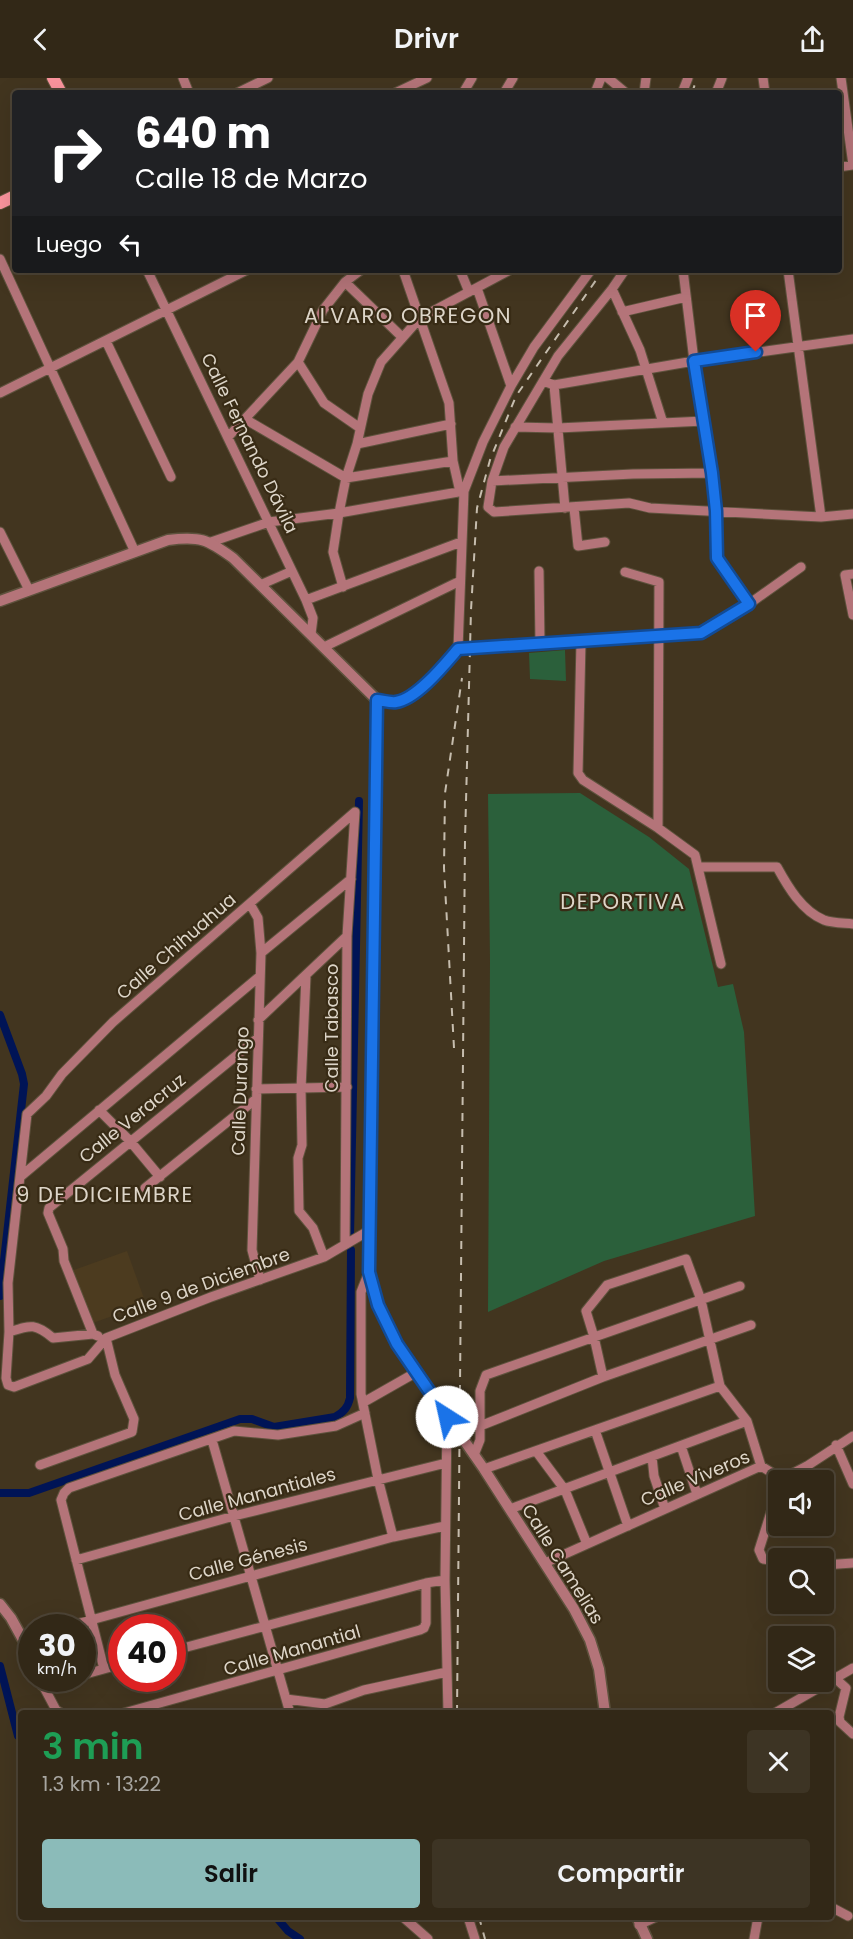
<!DOCTYPE html>
<html lang="es">
<head>
<meta charset="utf-8">
<style>
  :root { --surface:#322817; --page:#3d3424; --text:#f1f3f6; --muted:#a8a6a1; --line:#4d4436; --accent:#8bbbb9 }
  body { margin:0; font-family:Poppins,sans-serif; background:var(--page); color:var(--text); height:100vh; display:flex; flex-direction:column; font-size:22px; white-space:nowrap }
  * { box-sizing:border-box; margin:0 }
  p { font-size:20px; color:var(--muted) }
  .icon { flex:none; width:33px; height:33px; fill:none; stroke:currentColor; stroke-width:2; stroke-linecap:round; stroke-linejoin:round }
  .map { position:relative; flex:1; overflow:hidden }
  .panel { position:absolute; left:18px; top:1632px; width:816px; height:210px; display:flex; flex-direction:column; background:var(--surface); border-radius:6px; box-shadow:0 6px 24px #0002,0 0 0 2px var(--line) }
  .panel>* { flex:none }
  .top-card { position:absolute; left:12px; top:12px; width:830px; height:183px; border-radius:6px; box-shadow:0 6px 24px #0002,0 0 0 2px var(--line); background:#202124; color:#fff; overflow:hidden }
  .tools { position:absolute; left:768px; top:1392px; display:grid; gap:12px }
  .tools a { display:grid; place-items:center; width:66px; height:66px; border-radius:6px; background:var(--surface); box-shadow:0 6px 24px #0002,0 0 0 2px var(--line); font-size:30px }
  .speed { position:absolute; left:18px; top:1536px; display:flex; gap:12px; font-size:30px; font-weight:700; text-align:center }
  .speed>* { display:grid; place-content:center; width:78px; height:78px; border-radius:50%; background:var(--surface); box-shadow:0 6px 24px #0002,0 0 0 2px var(--line); line-height:1 }
  .speed small { font-size:15px; font-weight:400 }
  .speed .limit { border:9px solid #d22; background:#fff; color:#111 }
  .pin { position:absolute; display:grid; place-items:center; width:51px; height:51px; color:#fff; margin:-62px -26px; border-radius:50% 50% 50% 0; rotate:-45deg; box-shadow:0 0 6px #0007 }
  .pin .icon { rotate:45deg }
  .me { position:absolute; width:66px; margin:-33px; rotate:325deg; stroke-linejoin:round; filter:drop-shadow(0 0 4px #0008) }
  .turn { display:flex; align-items:center; gap:21px; height:126px; padding:0 24px; font-size:27px }
  .turn .icon { width:78px; height:78px; stroke-width:2.5 }
  .turn b { display:block; font-size:42px; line-height:51px }
  .then { display:flex; align-items:center; height:57px; padding:0 24px; background:#0003; gap:12px; font-size:22px }
  .round { display:grid; place-items:center; flex:none; width:63px; height:63px; border-radius:6px; background:var(--page) }
  .head { display:flex; align-items:center; justify-content:space-between; height:102px; padding:0 24px }
  h1 { font-size:36px; font-weight:600; line-height:45px; color:#1e9e55 }
  .cta { display:flex; gap:12px; margin-top:auto; padding:12px 24px }
  .cta a { flex:1; height:69px; border-radius:6px; background:var(--accent); color:#111; font-size:24px; font-weight:600; line-height:69px; text-align:center }
  .cta a+a { background:var(--page); color:var(--text) }
  header { display:flex; justify-content:space-between; align-items:center; height:78px; padding:0 24px; background:var(--surface); font-size:27px; font-weight:600 }
  .map>svg:first-child { display:block }
  .built { fill:#4c3b1f }
  .green { fill:#2b603b }
  .lines { fill:none; stroke-linecap:round; stroke-linejoin:round }
  .canal { stroke:#001456; stroke-width:8 }
  .minor-casing { stroke:#5e523d; stroke-width:11 }
  .tertiary-casing { stroke:#5e523d; stroke-width:13 }
  .secondary-casing { stroke:#5e523d; stroke-width:14 }
  .minor { stroke:#b47479; stroke-width:9 }
  .tertiary { stroke:#b47479; stroke-width:10 }
  .secondary { stroke:#fb949d; stroke-width:12 }
  .rail { stroke:#c6bdae; stroke-width:2; stroke-dasharray:8 8; stroke-linecap:butt }
  .route-casing { stroke:#114b97; stroke-width:15 }
  .route { stroke:#1a73e8; stroke-width:10 }
  .labels { text-anchor:middle; dominant-baseline:central; stroke-width:4.5; stroke-linejoin:round; paint-order:stroke }
  .street-label { font-size:18px; fill:#ddd5c8; stroke:#382b15 }
  .quarter-label { font-size:21px; letter-spacing:1.5px; fill:#ddd5c8; stroke:#382b15 }
</style>
</head>
<body>
<header><svg class="icon" aria-label="back" viewBox="0 0 24 24"><path d="M15 5l-7 7 7 7"/></svg>Drivr<svg class="icon" aria-label="share" viewBox="0 0 24 24"><path d="M12 15V3M7 8l5-5 5 5M5 13v7h14v-7"/></svg></header>
<div class="map">
<svg width="853" height="1861" viewBox="0 0 853 1861">
  <rect width="100%" height="100%" fill="#42351f"/>
  <path class="built" d="M127 1173 146 1226 90 1246 71 1193Z"/>
  <path class="green" d="M565 572 566 603 530 601 529 575Z
    M580 715 649 759 689 791 718 909 733 906 744 954 755 1138 604 1183 488 1234 490 883 488 716Z"/>
  <g class="lines">
    <path class="canal" d="M0 937 22 996 24 1006 0 1218
      M350 1159 359 723
      M0 1415H29L240 1341H252L274 1349 335 1339C344 1334 348 1329 350 1320L351 1172
      M0 1588 18 1658 21 1660
      M276 1839 288 1853 300 1861"/>
    <g class="minor-casing">
      <path id="minor" d="M183 0 189 15
        M608 0 626 15
        M763 0 765 15
        M237 15 268 0
        M395 15 427 0
        M463 15 472 0
        M504 15 513 0
        M595 15 601 0
        M644 15 646 0
        M682 15 688 0
        M716 15 722 0
        M838 89 853 87 841 0
        M0 181 135 474
        M147 192 306 522 313 540 311 556
        M403 192 449 325 453 383 460 414
        M460 192 469 214
        M625 192 612 211 558 278 504 369 492 403 488 429 494 434 629 425 650 430 821 439 853 436
        M683 192 694 283 712 395 716 433 717 480 749 526
        M788 192 821 439
        M345 204 402 259
        M477 210 511 308
        M612 211 640 272 663 345
        M622 234 686 219
        M106 263 171 399
        M298 284 324 325 360 350
        M543 303 554 307 694 283 853 261
        M554 307 565 430
        M0 315 247 192
        M245 341 346 400 453 383
        M515 349 558 350 704 343
        M228 359 298 284 323 232 345 204 361 192
        M357 366 451 346
        M492 403 633 396 712 395
        M574 430 578 468 605 464
        M0 454 29 512
        M211 464 269 444 339 435 464 413
        M539 493 540 566
        M625 494 659 504 658 750
        M853 496 845 497 853 537
        M260 507 292 493
        M343 509 333 474 339 435 346 400 357 366 368 316 381 284 420 240 510 192
        M306 522 461 464
        M581 564 578 695 583 702 658 750 695 777 721 886
        M324 569 460 503
        M458 571 464 413 483 364 511 308 534 269 591 192
        M377 622C382 622 390 625 396 624 417 621 444 587 458 571L701 555 749 526 801 489
        M355 734 113 944 62 996 46 1018 27 1036 8 1205 9 1254 6 1300 8 1307 14 1309 88 1281 106 1260 211 1219 324 1179 370 1152
        M699 789H777C788 809 802 833 824 842 832 845 844 845 853 846
        M250 826 258 840 261 875 252 1172 260 1202
        M261 875 351 801
        M306 898 301 1011 302 1067 298 1080 299 1133 313 1150 324 1179
        M258 942 347 858
        M256 1011 347 1009
        M99 1032 130 1063 160 1099
        M20 1099 260 898
        M145 1110 256 1021
        M345 1166 347 858 355 734
        M369 1194 361 1214V1316L378 1401 393 1459
        M9 1254C31 1247 35 1245 53 1260L93 1256 98 1258
        M93 1256 64 1183 63 1171 48 1135 49 1130 258 960
        M603 1299 594 1259 586 1233 607 1207 686 1181 701 1222 720 1308 747 1343 761 1388
        M364 1324 415 1295
        M447 1339 445 1502 448 1635
        M480 1348V1313L486 1297 740 1208
        M595 1352 628 1448
        M212 1362 290 1635
        M836 1367 853 1406
        M681 1368 697 1416
        M536 1373 565 1412 587 1466
        M474 1377 480 1362V1348L603 1299 751 1247
        M652 1379 654 1398 665 1431
        M40 1387 132 1354 134 1341 115 1297 106 1260
        M484 1391 720 1308
        M778 1412 759 1472 763 1481 778 1483
        M510 1431 747 1343
        M76 1482 234 1438 446 1385
        M545 1485 761 1388 782 1401 807 1388 853 1358
        M824 1487 853 1485
        M62 1550 393 1459 445 1448
        M32 1558 22 1560 32 1584
        M172 1573 426 1505 445 1502
        M104 1591 61 1422 64 1415 69 1410 234 1353 278 1357 336 1348 365 1335
        M82 1597 122 1586
        M39 1600 56 1632 61 1635
        M836 1601 846 1610 839 1639 840 1644 853 1656
        M42 1608 69 1600
        M286 1621 325 1626 364 1612 447 1594
        M124 1635 420 1552 424 1550 426 1545V1505
        M775 1635 853 1590
        M831 1829 848 1838
        M403 1839 428 1861
        M468 1839 475 1861
        M639 1847 656 1839
        M754 1861 758 1839"/>
    </g>
    <g class="tertiary-casing">
      <path id="tertiary" d="M0 523 168 462C200 458 207 461 233 480L377 622 369 1194 378 1227 397 1266 484 1391 574 1531 590 1562 599 1591 605 1635
        M0 1526 11 1540 22 1560
        M637 1839 647 1861"/>
    </g>
    <g class="secondary-casing">
      <path id="secondary" d="M53 0 61 15
        M0 125 15 118"/>
    </g>
    <use href="#minor" class="minor"/>
    <use href="#tertiary" class="tertiary"/>
    <use href="#secondary" class="secondary"/>
    <path class="rail" d="M692 15 697 0
      M454 970 444 790 445 715 462 600
      M457 1635 465 762 471 532 477 430 490 382 516 318 603 192
      M479 1839 485 1861"/>
  </g>
  <g class="lines">
    <g class="route-casing">
      <path id="route" d="M447 1339 397 1266 378 1227 369 1194 377 622C382 622 390 625 396 624 417 621 445 586 458 571L701 555 749 526 717 480 716 433 712 395 694 283 756 274"/>
    </g>
    <use href="#route" class="route"/>
  </g>
  <g class="labels">
    <g class="street-label">
      <text transform="translate(250 365) rotate(64)">Calle Fernando Dávila</text>
      <text transform="translate(176 868) rotate(-41)">Calle Chihuahua</text>
      <text transform="translate(331 950) rotate(-90)">Calle Tabasco</text>
      <text transform="translate(240 1013) rotate(-88)">Calle Durango</text>
      <text transform="translate(132 1040) rotate(-39)">Calle Veracruz</text>
      <text transform="translate(201 1207) rotate(-20)">Calle 9 de Diciembre</text>
      <text transform="translate(695 1400) rotate(-23)">Calle Viveros</text>
      <text transform="translate(257 1416) rotate(-15)">Calle Manantiales</text>
      <text transform="translate(248 1481) rotate(-15)">Calle Génesis</text>
      <text transform="translate(563 1486) rotate(58)">Calle Camelias</text>
      <text transform="translate(292 1572) rotate(-16)">Calle Manantial</text>
    </g>
    <g class="quarter-label">
      <text x="408" y="237">ALVARO OBREGON</text>
      <text x="623" y="823">DEPORTIVA</text>
      <text x="105" y="1116">9 DE DICIEMBRE</text>
    </g>
  </g>
</svg>
<div class="tools">
<a><svg class="icon" aria-label="sound" viewBox="0 0 24 24"><path d="M4 9h4l5-4v14l-5-4H4zM17 9q2 3 0 6"/></svg></a>
<a><svg class="icon" aria-label="search" viewBox="0 0 24 24"><circle cx="10" cy="10" r="6"/><path d="M15 15l6 6"/></svg></a>
<a><svg class="icon" aria-label="layers" viewBox="0 0 24 24"><path d="M12 4l9 5-9 5-9-5zM3 14l9 5 9-5"/></svg></a>
</div>
<div class="speed"><div>30<small>km/h</small></div><div class="limit">40</div></div>
<div class="pin" style="left:756px;top:274px;background:#d93025"><svg class="icon" aria-label="arrive" viewBox="0 0 24 24"><path d="M6 21V4h12l-3 4 3 4H6"/></svg></div>
<svg class="me" style="left:447px;top:1339px" viewBox="-20 -20 40 40"><circle r="19" fill="#fff"/><path d="M0-13L10 11 0 6-10 11z" fill="#1a73e8"/></svg>
<div class="top-card">
<div class="turn"><svg class="icon" aria-label="right" viewBox="0 0 24 24"><path d="M7 20v-9h11M14 6l5 5-5 5"/></svg><div><b>640 m</b>Calle 18 de Marzo</div></div>
<div class="then">Luego<svg class="icon" aria-label="left" viewBox="0 0 24 24"><path d="M17 20v-9H6M10 6l-5 5 5 5"/></svg></div>
</div>
<section class="panel">
<div class="head"><div><h1>3 min</h1><p>1.3 km · 13:22</p></div><a class="round"><svg class="icon" aria-label="close" viewBox="0 0 24 24"><path d="M6 6l12 12M18 6L6 18"/></svg></a></div>
<div class="cta"><a>Salir</a><a>Compartir</a></div>
</section>
</div>
</body>
</html>
